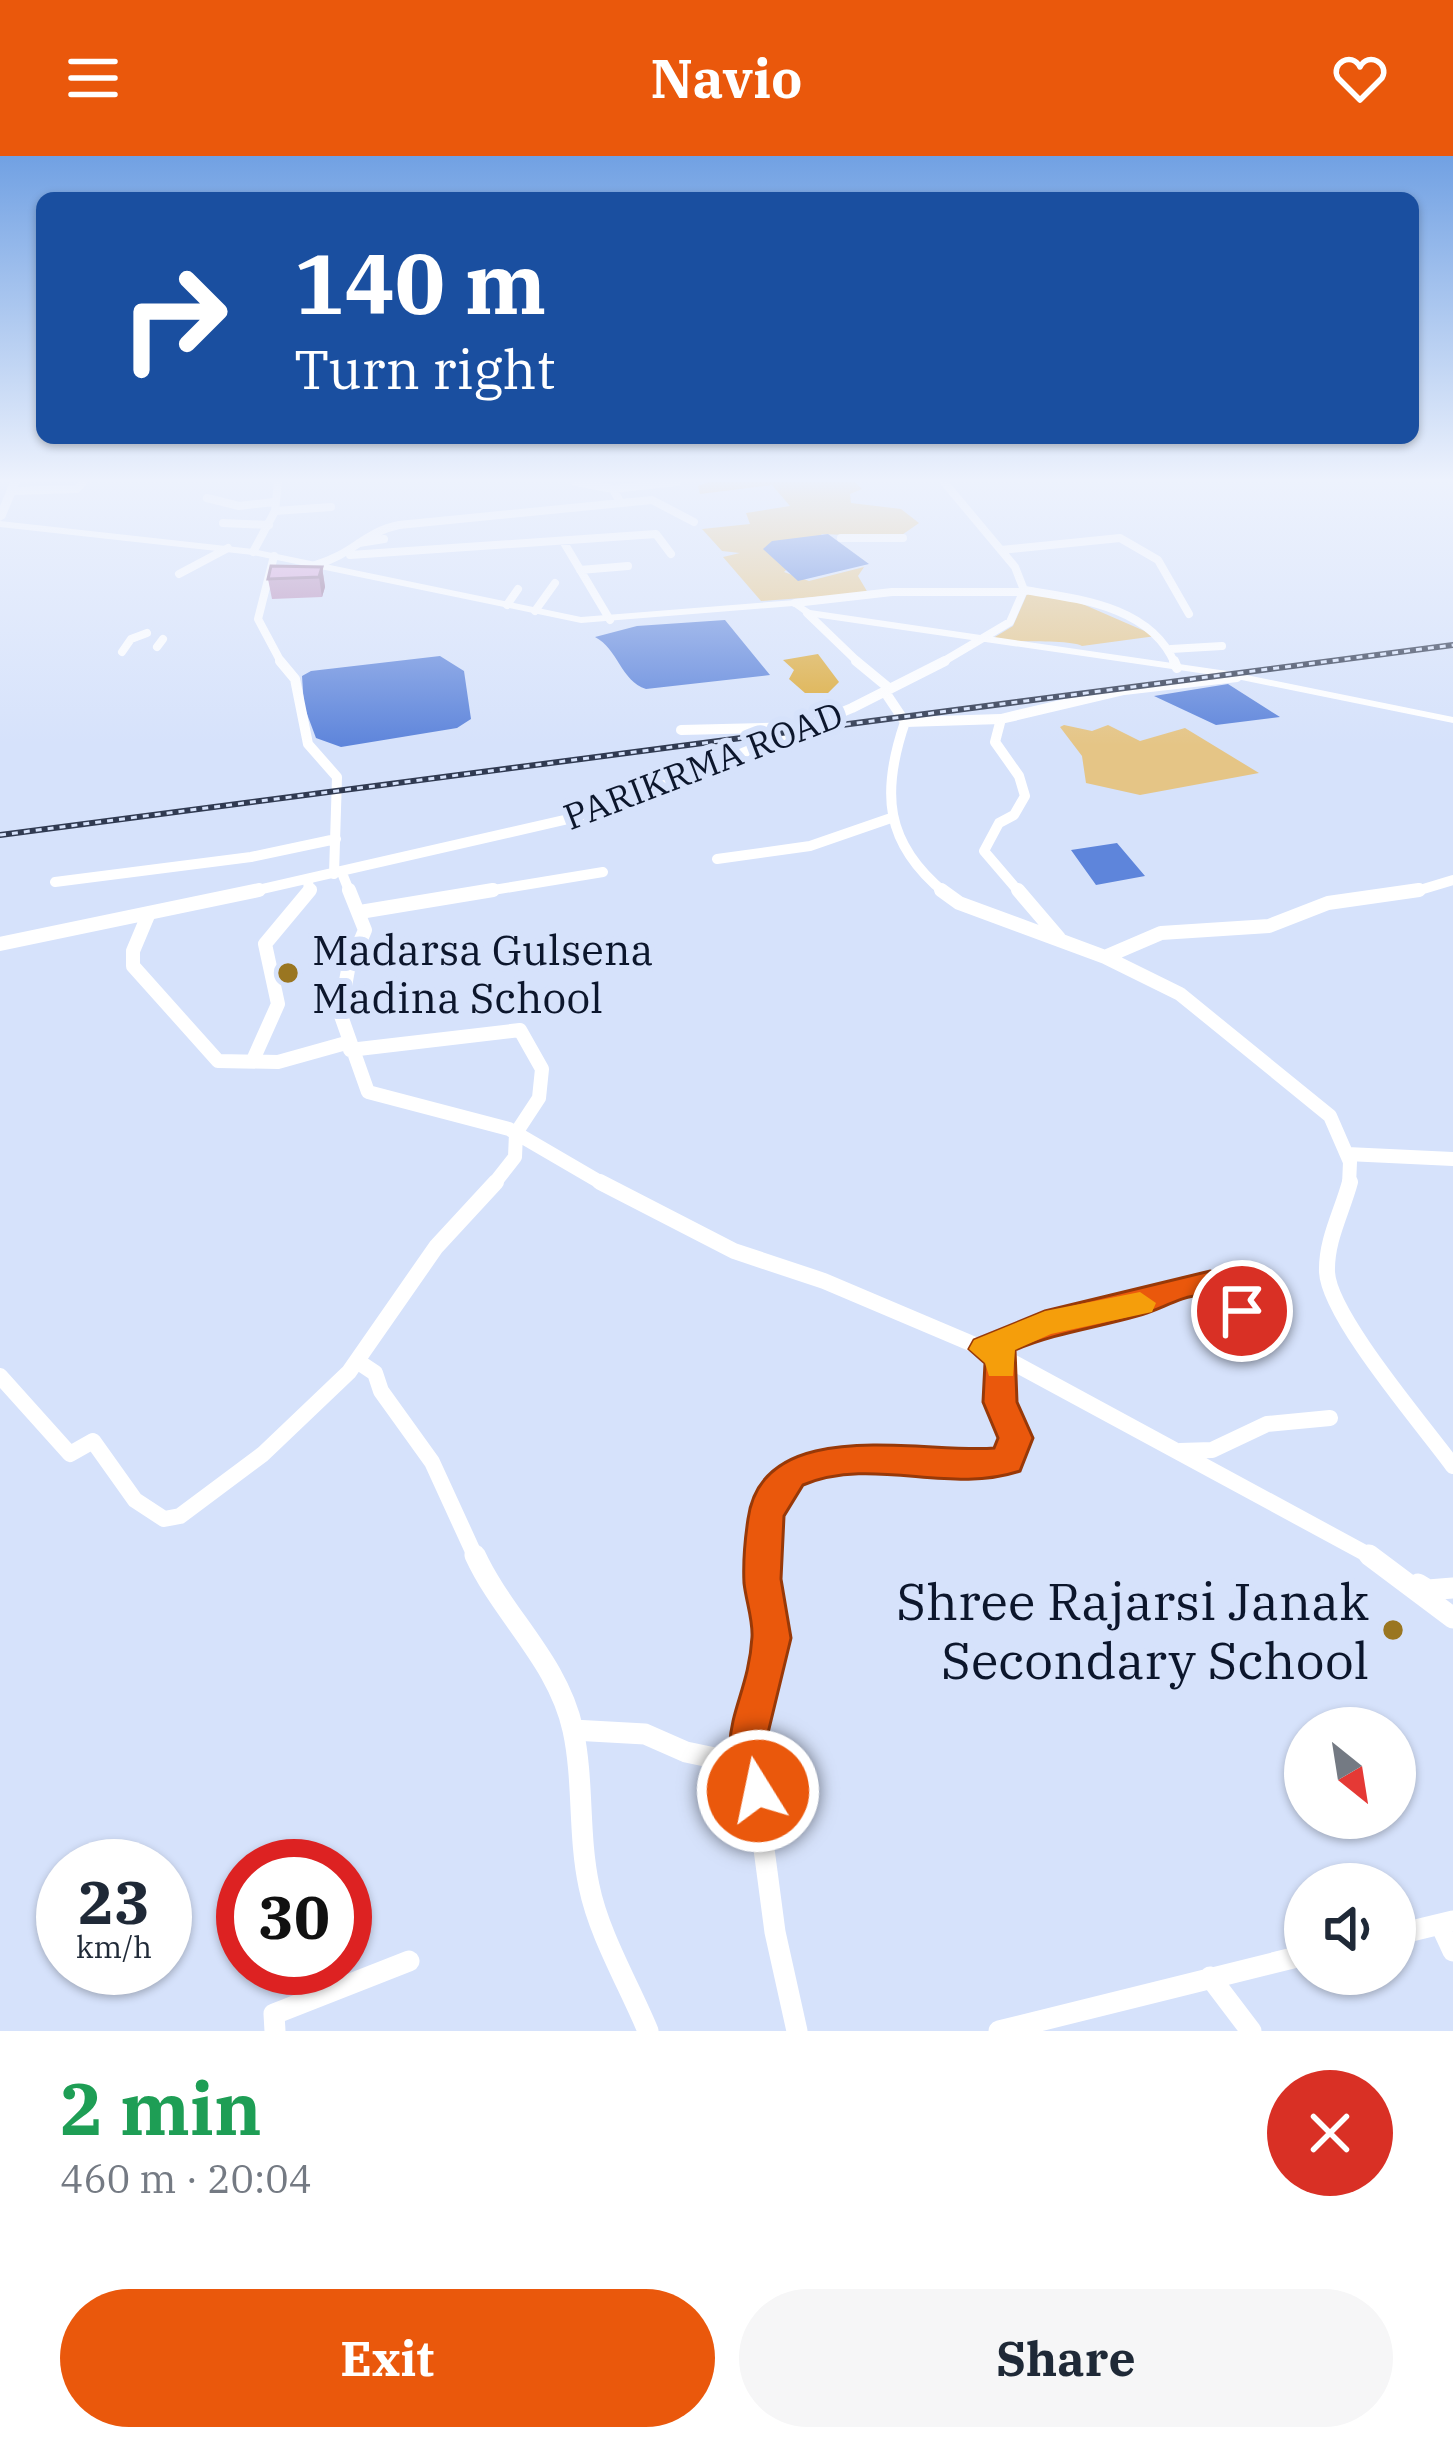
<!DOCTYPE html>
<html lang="en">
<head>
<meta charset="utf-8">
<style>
  :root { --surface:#fff; --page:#f6f6f7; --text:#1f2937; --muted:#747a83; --accent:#ea580c }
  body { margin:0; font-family:"IBM Plex Serif",serif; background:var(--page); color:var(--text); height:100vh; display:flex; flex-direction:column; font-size:45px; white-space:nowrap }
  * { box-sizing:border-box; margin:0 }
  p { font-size:39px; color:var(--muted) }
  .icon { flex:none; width:66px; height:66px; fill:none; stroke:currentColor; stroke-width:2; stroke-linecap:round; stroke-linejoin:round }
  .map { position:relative; height:1875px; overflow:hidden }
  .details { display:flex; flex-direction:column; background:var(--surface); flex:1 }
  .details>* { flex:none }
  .banner { position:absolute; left:36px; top:36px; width:1383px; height:252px; border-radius:18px; box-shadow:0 3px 9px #0004; background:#1a4fa0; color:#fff; overflow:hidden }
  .needle { width:78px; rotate:150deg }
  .tools { position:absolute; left:1284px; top:1551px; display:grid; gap:24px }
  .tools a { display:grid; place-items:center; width:132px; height:132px; border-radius:50%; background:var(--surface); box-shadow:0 3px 9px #0004; font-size:60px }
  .speed { position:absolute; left:36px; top:1683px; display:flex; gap:24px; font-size:60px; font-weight:700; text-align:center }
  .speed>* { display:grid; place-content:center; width:156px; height:156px; border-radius:50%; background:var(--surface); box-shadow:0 3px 9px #0004; line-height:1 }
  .speed small { font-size:30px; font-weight:400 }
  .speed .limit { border:18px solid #d22; background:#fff; color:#111 }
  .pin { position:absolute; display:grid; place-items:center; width:102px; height:102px; color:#fff; margin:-51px; border:6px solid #fff; border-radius:50%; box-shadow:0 3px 12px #0007 }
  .me { position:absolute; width:132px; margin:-66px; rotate:350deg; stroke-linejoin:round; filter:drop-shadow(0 0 9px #0008) }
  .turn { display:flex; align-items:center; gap:42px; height:252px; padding:0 60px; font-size:54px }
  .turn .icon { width:156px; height:156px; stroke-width:2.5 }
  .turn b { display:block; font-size:84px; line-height:102px }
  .round { display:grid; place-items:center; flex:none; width:126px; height:126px; border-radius:63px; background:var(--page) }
  .head { display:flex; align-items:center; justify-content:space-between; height:204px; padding:0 60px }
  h1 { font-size:72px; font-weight:700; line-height:90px; color:#1e9e55 }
  .button { display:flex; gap:24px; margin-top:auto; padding:24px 60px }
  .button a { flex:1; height:138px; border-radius:72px; background:var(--accent); color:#fff; font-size:48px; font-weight:700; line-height:138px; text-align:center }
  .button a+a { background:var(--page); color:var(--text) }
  header { display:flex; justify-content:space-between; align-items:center; height:156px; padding:0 60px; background:var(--accent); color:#fff; font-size:54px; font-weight:700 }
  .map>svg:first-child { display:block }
  .green { fill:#e5c586 }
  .forest { fill:#ddab3a }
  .water { fill:#5e85db }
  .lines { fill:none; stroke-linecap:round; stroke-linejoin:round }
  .minor-far4 { stroke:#fff; stroke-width:8 }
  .minor-far3 { stroke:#fff; stroke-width:10 }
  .minor-far2 { stroke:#fff; stroke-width:14 }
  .minor-far1 { stroke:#fff; stroke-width:16 }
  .minor { stroke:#fff; stroke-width:21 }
  .major { fill:#fff; fill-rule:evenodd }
  .highway { fill:#fff; fill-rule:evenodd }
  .rail-casing { stroke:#303a51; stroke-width:6 }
  .rail { stroke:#d6e2fb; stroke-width:3; stroke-dasharray:6; stroke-linecap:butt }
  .wall { fill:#b58ab8 }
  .shaded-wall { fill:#947196 }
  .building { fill:#d3a1d6; stroke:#947196; stroke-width:3 }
  .route { fill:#ea580c; stroke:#983908; stroke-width:3 }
  .slow { fill:#f59e0b }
  .poi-dot { fill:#9a7621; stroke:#d6e2fb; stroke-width:4.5 }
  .labels { text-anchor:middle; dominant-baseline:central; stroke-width:12; stroke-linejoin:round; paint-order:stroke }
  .far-street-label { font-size:36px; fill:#0c162c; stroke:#d6e2fb }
  .poi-label { font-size:42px; fill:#0c162c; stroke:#d6e2fb; text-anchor:start }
  .near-poi-label { font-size:51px; fill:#0c162c; stroke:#d6e2fb; text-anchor:end }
</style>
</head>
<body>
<header><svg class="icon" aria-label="menu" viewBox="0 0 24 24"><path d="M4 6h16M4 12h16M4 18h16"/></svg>Navio<svg class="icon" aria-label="heart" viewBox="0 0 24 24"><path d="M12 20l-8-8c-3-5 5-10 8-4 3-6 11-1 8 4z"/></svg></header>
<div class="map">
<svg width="1453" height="1875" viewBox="0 0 1453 1875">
  <rect width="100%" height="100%" fill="#d6e2fb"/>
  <path class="green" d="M708 326H855L862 333 850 338 851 347 901 353 919 367 899 381 822 378 784 416 809 425 864 411 858 420 868 437 761 445 723 401 740 397 722 395 702 373 750 368 746 357 790 350 772 329 700 338 698 330Z
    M1028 436 1071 443 1156 480 1082 490C1069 483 1012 487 990 484L1013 470Z
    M1064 569 1092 575 1108 569 1140 585 1185 572 1259 617 1140 639 1086 627 1082 600 1060 571Z"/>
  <path class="forest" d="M818 498 839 526 828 537H805L789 523 794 514 783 504Z"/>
  <path class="water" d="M828 378 869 408 798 425 763 393 772 385Z
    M725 464 770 519 646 533C621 525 618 493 595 481L637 470Z
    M440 500 464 515 471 563 457 572 341 591 316 582 304 550 302 520 311 515Z
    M1228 528 1280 561 1216 569 1154 540Z
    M1117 687 1145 720 1096 729 1071 694Z"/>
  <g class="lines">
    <path class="minor-far4" d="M576 326 613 333
      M13 335 77 333 83 326
      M207 342 239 350 274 346
      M620 346 613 333 677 326
      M275 355 331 351
      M223 367 269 369
      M841 382H903
      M563 385 610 464
      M359 387 384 383
      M1001 394 1120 382 1158 404 1189 458
      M253 396 275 355 278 326
      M350 399 656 378 671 398
      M274 400 258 463 282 508
      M315 409C354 398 364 376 399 369L652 344 694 366
      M580 414 628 410
      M179 418 228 392
      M1024 434C1079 443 1151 450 1175 508
      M795 447 892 436H1023
      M507 449 518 433
      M535 455 555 427
      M807 457 860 508
      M157 491 163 483
      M1171 493 1222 490
      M122 496 131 483 147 477
      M939 508 1010 466 1024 434 1015 411 944 326"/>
    <path class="minor-far3" d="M280 505 295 523 308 588 337 621 334 718
      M856 505 890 533
      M1174 505 1177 512
      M885 536 905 566C881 636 884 687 945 737
      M1001 563 1124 534 1237 521
      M905 566 1001 563 995 586 1019 620 1025 640 1014 659 999 667 984 695 1020 737
      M681 574 799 571
      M717 703 810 690 891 662
      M342 717 350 737
      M308 723 309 737
      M55 726 251 701 336 683
      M245 737 599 656 852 552 945 505
      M475 737 603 716
      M1410 737 1453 724"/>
    <path class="minor-far2" d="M349 734 365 774 348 814 340 857 368 936 509 973 605 1029
      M941 734 959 747 1105 801 1180 838 1330 960 1350 1006 1349 1029
      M1018 734 1059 782
      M360 756 493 734
      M149 757 133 795V810L218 905 278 906 346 887
      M0 788 259 734
      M1105 801 1161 777 1269 770 1328 747 1419 734
      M350 894 520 874 542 913 539 942 516 977 515 1001 493 1029
      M253 904 278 848 265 788 310 734
      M1347 998 1453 1003"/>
    <path class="minor-far1" d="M600 1026 734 1095 824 1125 1001 1200 1374 1402
      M1350 1026C1342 1056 1326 1084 1327 1116 1329 1160 1424 1270 1453 1310
      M985 1193 1045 1168 1210 1127 1233 1153 1275 1142
      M357 1205 375 1217 381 1235 432 1306 476 1402
      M0 1220 70 1298 93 1285 135 1344 164 1363 180 1360 263 1298 349 1216 436 1091 496 1026
      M1180 1295 1212 1294 1267 1268 1330 1262
      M763 1402C749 1260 921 1315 1007 1305L1015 1282 1000 1246 1001 1200"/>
    <path class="minor" d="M475 1399C503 1460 558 1505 573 1574 584 1625 578 1679 589 1730 599 1779 629 1829 648 1875
      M1369 1399 1453 1462
      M1418 1428 1428 1434 1453 1432
      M573 1574 645 1578 686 1596 753 1610 775 1776 797 1875
      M753 1610 751 1574 772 1476 762 1399
      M1441 1769 1453 1795
      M1395 1779 1453 1765
      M1210 1821 1251 1875
      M275 1875 274 1858 409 1805
      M999 1875 1305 1799"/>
    <path class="major" d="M0 365 253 393 581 461 795 444 810 454 1227 515 1453 561V567L1227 521 807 460 793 450 581 467 253 399 0 371Z"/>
    <path class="highway" d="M10 326H20L5 362 0 365V350Z"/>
    <g class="rail-casing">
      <path id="rail" d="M0 679 1453 489"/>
    </g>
    <use href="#rail" class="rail"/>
  </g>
  <path class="wall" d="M322 411 325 431 322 441 272 443 268 423Z"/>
  <path class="shaded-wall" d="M322 411 325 431 322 441 319 421Z"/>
  <path class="building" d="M271 410 322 411 319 421 268 423Z"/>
  <linearGradient id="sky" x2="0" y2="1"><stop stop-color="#71a1e3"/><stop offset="0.55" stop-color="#edf2fd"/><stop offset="1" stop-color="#edf2fd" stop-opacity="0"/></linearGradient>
  <rect width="1453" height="589" fill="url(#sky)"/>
  <path class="route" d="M1210 1115 1221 1119 1258 1155 1253 1163 1222 1162 1202 1139C1179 1140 1159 1155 1137 1160 1095 1172 1055 1177 1015 1194L1017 1246 1033 1282 1020 1315C950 1339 873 1300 803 1329L784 1360 781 1423 791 1482 768 1577 779 1635 772 1650 758 1656 743 1650C710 1573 748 1550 752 1481 753 1464 746 1445 744 1427 743 1407 745 1383 748 1363 762 1257 923 1298 994 1292L998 1282 983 1246 985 1207 969 1193 974 1184 1045 1155Z"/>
  <path class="slow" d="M1140 1136 1156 1147 1152 1156 1051 1178 1015 1194 1013 1220H989L985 1207 969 1193 974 1184 1045 1155Z"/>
  <g class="poi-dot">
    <circle cx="288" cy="817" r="12"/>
    <circle cx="1393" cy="1474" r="12"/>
  </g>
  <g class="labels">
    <g class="far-street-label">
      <text transform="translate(703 609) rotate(-21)">PARIKRMA ROAD</text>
    </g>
    <g class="poi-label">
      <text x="312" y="793">Madarsa Gulsena<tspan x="312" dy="48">Madina School</tspan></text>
    </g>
    <g class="near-poi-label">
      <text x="1369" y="1445">Shree Rajarsi Janak<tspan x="1369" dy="59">Secondary School</tspan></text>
    </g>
  </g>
</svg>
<div class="tools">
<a><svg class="needle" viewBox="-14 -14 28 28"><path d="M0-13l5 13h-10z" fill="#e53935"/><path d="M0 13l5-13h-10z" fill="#747a83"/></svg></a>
<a><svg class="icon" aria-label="sound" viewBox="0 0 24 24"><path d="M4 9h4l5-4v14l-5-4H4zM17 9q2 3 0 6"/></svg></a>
</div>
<div class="speed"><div>23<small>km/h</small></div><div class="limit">30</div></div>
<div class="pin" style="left:1242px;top:1155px;background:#d93025"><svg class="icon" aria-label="arrive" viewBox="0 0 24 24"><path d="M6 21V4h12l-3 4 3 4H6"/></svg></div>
<svg class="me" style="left:758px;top:1635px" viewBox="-20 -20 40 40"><circle r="17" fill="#ea580c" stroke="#fff" stroke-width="3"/><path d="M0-11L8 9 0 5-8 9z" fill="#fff"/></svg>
<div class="banner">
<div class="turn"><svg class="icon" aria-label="right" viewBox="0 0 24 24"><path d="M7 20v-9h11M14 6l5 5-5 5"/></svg><div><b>140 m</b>Turn right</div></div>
</div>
</div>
<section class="details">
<div class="head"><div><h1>2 min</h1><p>460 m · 20:04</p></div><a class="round" style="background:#d93025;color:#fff"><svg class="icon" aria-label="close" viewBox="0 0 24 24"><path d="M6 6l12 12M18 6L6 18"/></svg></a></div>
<div class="button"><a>Exit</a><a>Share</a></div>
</section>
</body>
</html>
